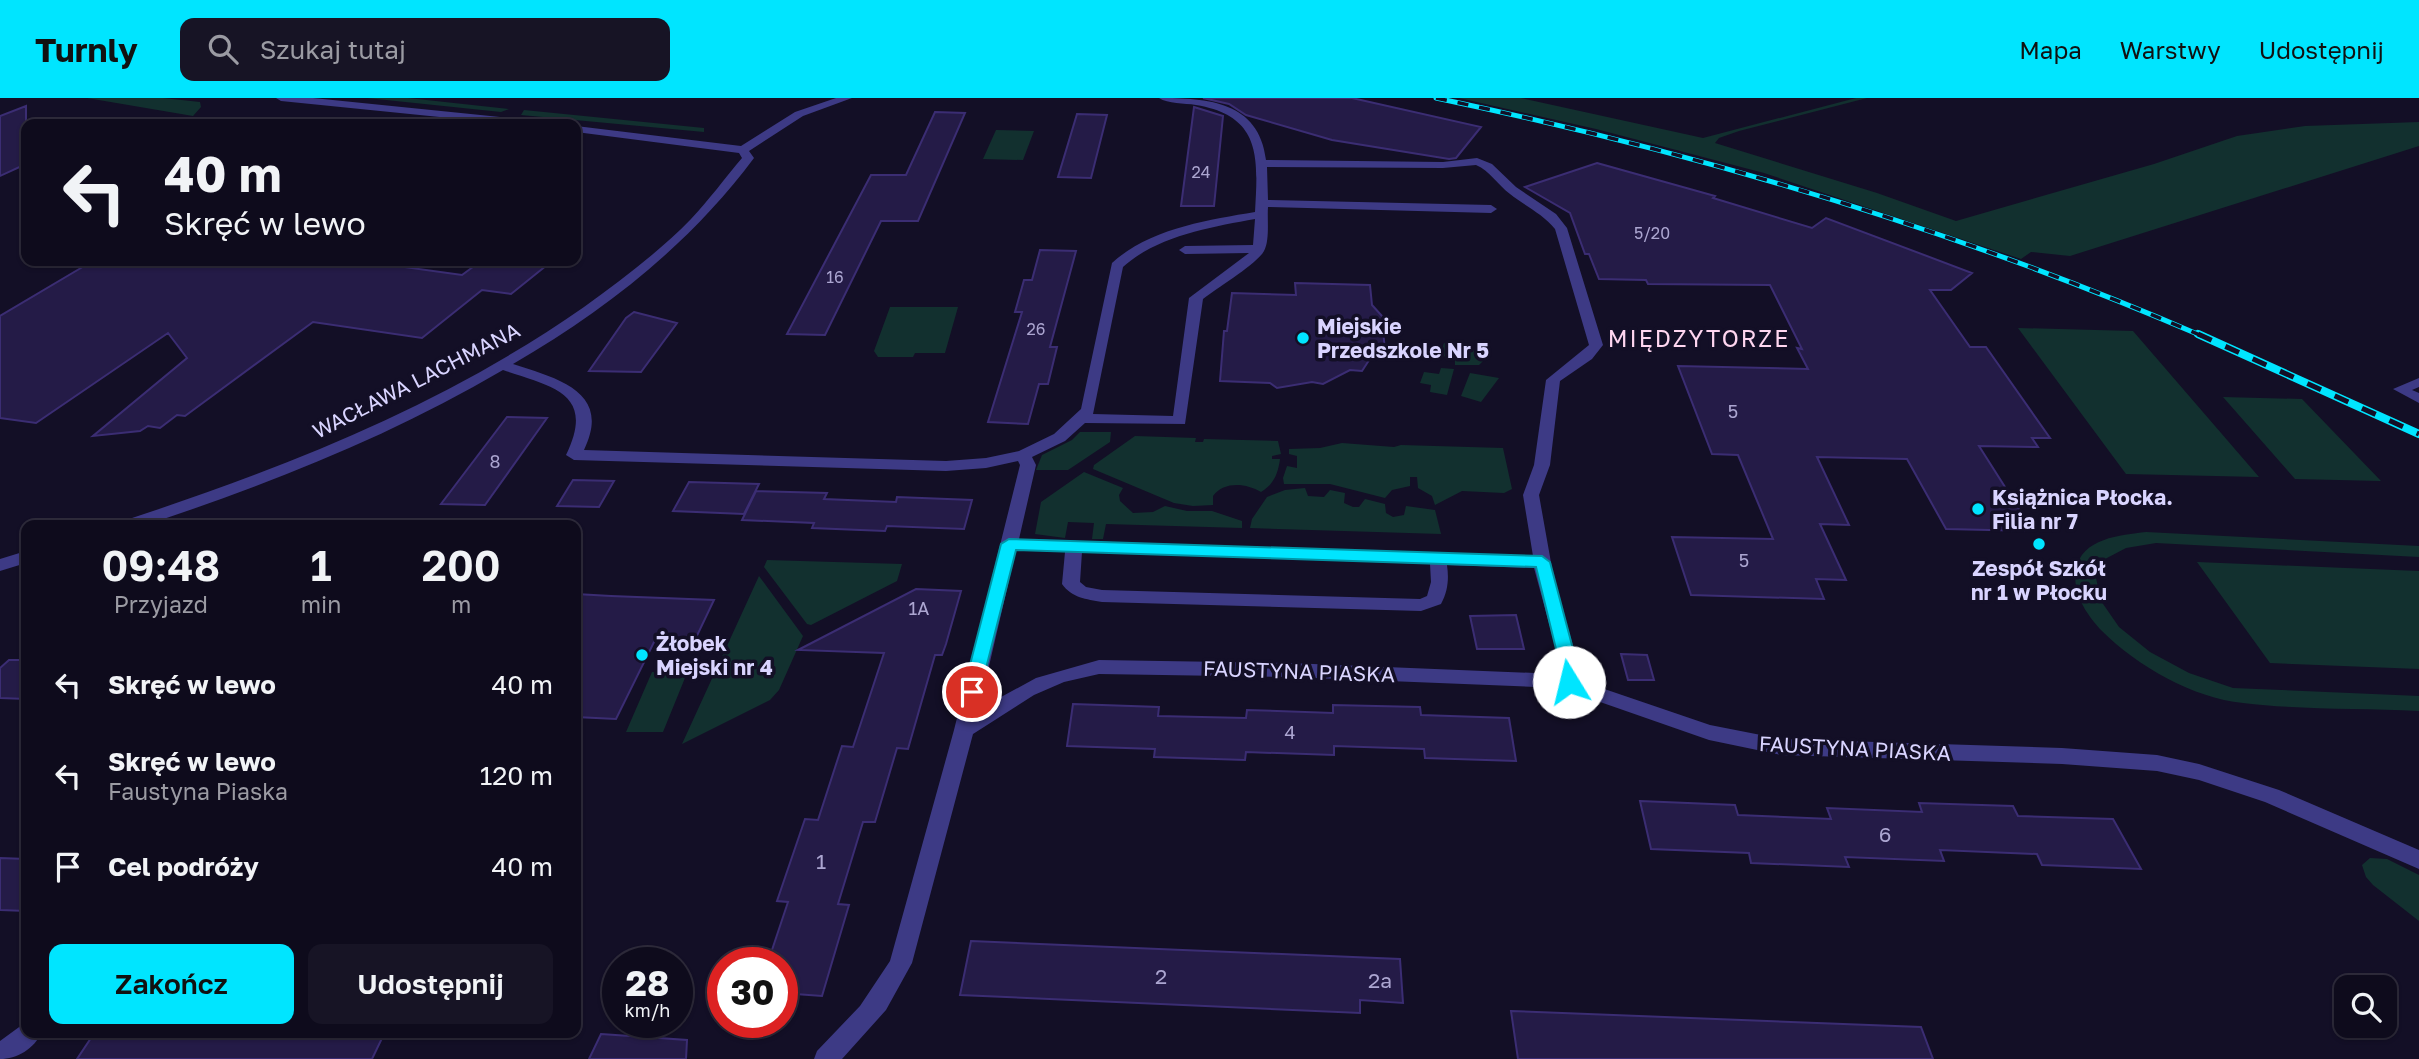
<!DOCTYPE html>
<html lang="pl">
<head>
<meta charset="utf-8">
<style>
  :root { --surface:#0e0b1c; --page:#171425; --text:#f1f3f6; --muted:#9b9ba3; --line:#2e2b3b; --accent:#00e5ff }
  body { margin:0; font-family:"Golos Text",sans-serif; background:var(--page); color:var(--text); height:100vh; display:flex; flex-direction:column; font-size:26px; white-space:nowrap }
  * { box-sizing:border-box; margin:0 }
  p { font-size:23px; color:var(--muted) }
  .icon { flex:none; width:38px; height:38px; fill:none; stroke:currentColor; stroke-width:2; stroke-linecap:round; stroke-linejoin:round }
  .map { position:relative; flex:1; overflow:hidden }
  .details { position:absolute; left:21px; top:422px; width:560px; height:518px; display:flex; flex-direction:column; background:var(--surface); border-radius:14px; box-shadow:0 2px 5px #0004,0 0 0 2px var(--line) }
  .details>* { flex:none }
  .guide { position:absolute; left:21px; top:21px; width:560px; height:147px; border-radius:14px; box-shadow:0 2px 5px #0004,0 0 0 2px var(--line); background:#0e0b1c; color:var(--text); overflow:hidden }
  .buttons { position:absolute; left:2334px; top:877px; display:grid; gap:14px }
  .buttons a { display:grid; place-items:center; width:63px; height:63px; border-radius:14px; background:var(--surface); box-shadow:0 2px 5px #0004,0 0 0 2px var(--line); font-size:35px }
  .speed { position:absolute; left:602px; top:849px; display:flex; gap:14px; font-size:35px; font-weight:700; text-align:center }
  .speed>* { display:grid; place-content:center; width:91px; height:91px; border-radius:50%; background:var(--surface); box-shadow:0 2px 5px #0004,0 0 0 2px var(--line); line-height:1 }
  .speed small { font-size:18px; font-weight:400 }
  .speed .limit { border:10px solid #d22; background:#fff; color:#111 }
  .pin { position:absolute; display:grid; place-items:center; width:60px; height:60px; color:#fff; margin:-30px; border:4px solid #fff; border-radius:50%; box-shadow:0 2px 7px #0007 }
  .me { position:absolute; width:77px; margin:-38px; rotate:351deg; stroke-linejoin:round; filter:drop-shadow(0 0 5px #0008) }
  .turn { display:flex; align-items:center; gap:24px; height:147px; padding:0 28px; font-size:32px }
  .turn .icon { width:91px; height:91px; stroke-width:2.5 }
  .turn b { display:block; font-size:49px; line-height:60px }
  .eta { display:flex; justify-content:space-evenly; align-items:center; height:119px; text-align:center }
  .eta b { font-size:42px; font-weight:600; line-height:49px }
  .button { display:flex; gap:14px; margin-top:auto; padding:14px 28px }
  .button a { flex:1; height:80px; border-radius:14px; background:var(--accent); color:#111; font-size:28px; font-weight:600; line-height:80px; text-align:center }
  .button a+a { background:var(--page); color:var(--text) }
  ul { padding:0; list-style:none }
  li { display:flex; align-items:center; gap:21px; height:91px; padding:0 28px }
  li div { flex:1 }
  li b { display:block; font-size:26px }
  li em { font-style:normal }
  header { display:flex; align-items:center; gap:42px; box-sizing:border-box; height:98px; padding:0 35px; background:var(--accent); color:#111 }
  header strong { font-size:33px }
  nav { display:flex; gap:38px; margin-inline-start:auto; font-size:24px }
  .search { width:490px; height:63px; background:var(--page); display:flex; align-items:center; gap:18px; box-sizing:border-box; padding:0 24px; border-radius:14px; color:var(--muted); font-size:26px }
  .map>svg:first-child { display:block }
  .green { fill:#12302f }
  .building { fill:#241b47; stroke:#3b2d73; stroke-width:2 }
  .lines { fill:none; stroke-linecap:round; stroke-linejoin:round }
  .minor { fill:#3d3a85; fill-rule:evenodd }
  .rail-far1-casing { stroke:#00e5ff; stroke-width:5 }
  .rail-casing { stroke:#00e5ff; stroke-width:8 }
  .rail-far1 { stroke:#130f26; stroke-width:3.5; stroke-dasharray:11; stroke-linecap:butt }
  .rail { stroke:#130f26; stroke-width:5; stroke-dasharray:15; stroke-linecap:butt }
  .route { fill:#00e5ff; stroke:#0095a6; stroke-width:2 }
  .poi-dot { fill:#00e5ff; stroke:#130f26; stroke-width:2.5 }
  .labels { text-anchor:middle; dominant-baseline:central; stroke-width:7; stroke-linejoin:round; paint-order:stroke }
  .far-number-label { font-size:16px; fill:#aca6d1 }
  .number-label { font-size:18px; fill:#aca6d1 }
  .poi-label { font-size:21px; font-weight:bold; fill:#d9d4ff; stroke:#130f26; text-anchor:start }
  .street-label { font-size:21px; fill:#d9d4ff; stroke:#130f26 }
  .near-number-label { font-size:21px; fill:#aca6d1 }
  .neighbourhood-label { font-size:23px; letter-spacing:2px; fill:#ffd6f0; stroke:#130f26 }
</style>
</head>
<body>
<header>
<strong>Turnly</strong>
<div class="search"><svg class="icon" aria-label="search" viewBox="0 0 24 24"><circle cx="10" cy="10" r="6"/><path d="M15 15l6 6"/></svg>Szukaj tutaj</div>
<nav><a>Mapa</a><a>Warstwy</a><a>Udostępnij</a></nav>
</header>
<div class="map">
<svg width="2419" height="961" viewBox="0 0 2419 961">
  <rect width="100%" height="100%" fill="#130f26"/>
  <path class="green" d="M87 0H163L200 4 201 9 193 18Z
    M367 0H408L509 11 501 14Z
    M1459 0H1521L1703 40 1856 0H1867L1739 33 1719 40 1715 45 1877 95 1956 123 2154 66 2237 38 2305 28 2419 24V48L2070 158 2031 154 2021 161 1764 75 1596 31Z
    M524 12 704 30V34L521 17Z
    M996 32 1034 33 1023 62 983 61Z
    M890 209H958L945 255H915L913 259H878L874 253Z
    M2018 230 2133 233 2259 379 2126 376Z
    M1444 245 1474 248 1475 252 1490 256 1479 267H1455V259L1440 258Z
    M1441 270 1454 271 1447 297 1430 294 1431 287 1420 285 1424 274 1439 276Z
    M1470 275 1499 280 1481 304 1461 298Z
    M2223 299 2302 301 2381 383 2295 381Z
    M1080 334H1111L1110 344 1068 372H1036L1042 357 1072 342Z
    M1135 338 1196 340 1195 344H1203L1204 341 1278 343 1281 356 1272 358V361H1280C1278 376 1274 386 1261 394 1246 385 1224 383 1213 398V407L1193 408 1174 405 1093 371 1094 367Z
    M1342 345 1394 349 1401 347 1503 350 1512 391 1504 395 1462 393 1435 407 1432 398 1418 390 1417 379H1410V388L1392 392 1385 400 1330 386H1284L1283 380 1287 368 1297 370V358L1289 356V351L1320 350Z
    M1084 374 1123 390 1119 397 1120 403 1133 415 1153 414 1165 408 1187 413H1212L1242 423V430L1106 426 1103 441H1092L1094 425 1068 424 1065 440 1035 436 1041 404Z
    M1305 390 1308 398 1324 399 1330 392 1345 395 1344 405 1353 409H1359L1365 401 1385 406 1386 415 1393 419 1404 417 1406 408 1435 412 1441 436 1250 430 1252 421 1267 399 1285 392Z
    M2146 434 2419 448V459L2156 445 2126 450 2105 461 2096 480 2101 503 2119 529 2150 554 2189 575 2233 590 2419 598V613C2361 610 2301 612 2243 605 2193 600 2137 568 2102 533 2086 516 2072 495 2076 472 2081 440 2121 437 2146 434Z
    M767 462 902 466 897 483 811 527 807 526 764 469Z
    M2197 464 2419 473V571L2270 565Z
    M759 478 803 538 779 592 770 602 682 646Z
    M652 574 687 575 663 634H626Z
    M2370 760 2387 761 2419 777V823L2373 787 2366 779 2362 767Z"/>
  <path class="building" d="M1203 0H1352L1481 29 1456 60 1449 61 1332 42 1246 17 1229 6Z
    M26 8V66L0 78V18Z
    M1194 9 1223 18 1214 108H1181Z
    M935 14 965 15 918 123H881L825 237 787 236 871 77H906Z
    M1077 16 1107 17 1091 80 1058 79Z
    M1597 65 1715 98 1713 100 1812 130 1826 120 1972 175 1951 192H1930L1970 249H1986L2050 340H2032L2038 349 1979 348 2033 433 1946 431 1907 361 1817 359 1849 427 1820 426 1846 482 1816 481 1824 501 1691 497 1672 439 1773 441 1738 357 1712 356 1678 268 1808 271 1797 250 1802 251 1770 187 1648 186 1646 182 1599 181 1589 156H1585L1570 115 1525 89Z
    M1040 152 1076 153 1050 249H1057L1048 286H1039L1028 326 988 324 1022 214H1015L1024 182H1032Z
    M100 163H361L462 177 481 163H552L511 196 482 192 422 240 313 224 185 318 177 317 160 330 148 328 140 333 93 338 187 260 168 235 36 325 0 320V218L86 167 92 168Z
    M1295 185 1370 187 1372 207 1391 228 1383 232 1385 253H1375L1362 273 1350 272 1323 286 1312 284 1277 290 1270 285 1220 283 1224 233H1227L1232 195 1296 197Z
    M634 214 677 225 641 274 589 273 626 220Z
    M507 319 547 320 485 407 441 406Z
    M573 382 614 383 599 409 557 408Z
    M689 384 759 386 744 416 673 413Z
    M756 393 827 395 824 401 896 404 897 399 972 402 964 431 887 428 885 433 812 430 814 425 742 422Z
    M916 491 961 493 946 546 942 557H935L908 651 897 650 875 724H863L838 806 849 807 822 898 782 895V864H768L788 804 777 803 805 721 818 722 842 648 853 649 884 555 798 552Z
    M576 496 611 498 714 502 694 544 655 542 616 621 576 619Z
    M1516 517 1524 551H1477L1470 518Z
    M1621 556 1647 557 1654 582H1628Z
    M9 562H26V601L0 600V570Z
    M1073 606 1159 609 1158 618 1246 620 1247 612 1333 615V607L1420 609 1421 617 1509 620 1516 663 1425 660 1424 651 1334 648V657L1246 654 1245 662 1154 659 1155 651 1067 648Z
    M1640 703 1735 707 1738 717 1831 721 1827 710 1922 714 1919 705 2013 708 2018 718 2113 721 2141 771 2042 767 2037 756 1940 752 1944 763 1845 759 1849 769 1751 765 1749 755 1651 751Z
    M0 760 26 761V813L0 812Z
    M971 843 1400 861 1403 905 1360 902V915L960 897Z
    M1511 913 1921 929 1933 961H1518Z
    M95 934H385L372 961H77Z
    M601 936 687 942 686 961H589Z"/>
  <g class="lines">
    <path class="minor" d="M276 0H313L539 23 545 26H509L281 3Z
      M836 0H852L803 18 749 53 754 60C689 147 606 212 513 266 559 281 612 294 584 352L946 363 986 360 1019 353 1054 336 1081 311 1112 165C1149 131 1207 122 1255 114 1258 60 1262 18 1196 7 1184 5 1168 6 1159 0 1207 0 1259 3 1266 62L1443 64 1477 60 1492 66 1516 89 1556 116 1567 130 1603 247 1592 261 1560 283 1550 367 1539 397 1555 487 1574 551 1578 582 1710 627 1781 641 2062 650 2157 657 2199 666 2279 692 2419 752V771L2265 704 2199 682 2157 673 2062 666 1781 657 1709 642 1560 590 1289 579 1099 576 1064 584 1034 597 973 636 912 865 886 912 842 961H814L817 953 860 908 890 863 954 632 1020 367 1018 363 986 370 946 373 574 362 566 357C596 295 553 289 503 272 391 338 269 386 146 427H121L123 423C285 370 444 307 584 209 621 182 659 154 691 121 709 102 725 80 742 60L739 55 576 34V28L741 48 795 14ZM1476 67C1490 73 1498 87 1510 96 1525 108 1543 116 1555 131L1589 247 1546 282 1534 367 1523 397 1533 458 1019 441 1036 367 1032 359 1065 343 1085 325 1185 326 1203 201C1217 190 1257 166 1264 153 1270 142 1267 121 1268 109L1491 115 1497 111 1491 107 1268 102 1267 69 1443 70ZM1255 121 1253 147 1185 148 1179 152 1185 156 1249 155 1189 200 1173 318 1093 316 1123 169C1157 138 1211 129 1255 121ZM1016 452 1065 454 1062 486C1072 500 1086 501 1102 504L1421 513 1441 506C1448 493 1449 481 1447 467L1534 470 1556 551 1559 576 1289 565 1099 562 1036 580 979 611ZM1082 454 1430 466 1431 484 1427 498 1420 501 1102 492 1086 489 1080 484Z
      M2419 280V289L2412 292 2419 295V305L2393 291Z
      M26 453V465L0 473V461Z
      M26 924V934H42C34 951 17 961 0 961V943Z"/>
    <g class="rail-far1-casing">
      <path id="rail-far1" d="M1436 0C1699 55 1955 131 2202 238"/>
    </g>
    <g class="rail-casing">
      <path id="rail" d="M2198 236 2419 336"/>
    </g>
    <use href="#rail-far1" class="rail-far1"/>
    <use href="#rail" class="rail"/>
  </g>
  <path class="route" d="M1009 441 1542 458 1550 464 1573 551 1578 584 1576 589H1563L1561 584 1556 551 1536 469 1016 452 980 594 978 599H966L963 594 1001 446Z"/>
  <g class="poi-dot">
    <circle cx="1303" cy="240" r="7"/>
    <circle cx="1978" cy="411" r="7"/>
    <circle cx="2039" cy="446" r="7"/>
    <circle cx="642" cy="557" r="7"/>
  </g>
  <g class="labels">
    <g class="far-number-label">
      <text x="1201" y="74">24</text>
      <text x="1652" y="135">5/20</text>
      <text x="835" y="179">16</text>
      <text x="1036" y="231">26</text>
    </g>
    <g class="number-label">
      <text x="1733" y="313">5</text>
      <text x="495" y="363">8</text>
      <text x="1744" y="462">5</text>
      <text x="919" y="510">1A</text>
      <text x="1290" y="634">4</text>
    </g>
    <g class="poi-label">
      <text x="1317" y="228">Miejskie<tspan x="1317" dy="24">Przedszkole Nr 5</tspan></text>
      <text x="1992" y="399">Książnica Płocka.<tspan x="1992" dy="24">Filia nr 7</tspan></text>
      <text x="2039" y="470" text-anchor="middle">Zespół Szkół<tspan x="2039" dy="24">nr 1 w Płocku</tspan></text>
      <text x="656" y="545">Żłobek<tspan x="656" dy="24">Miejski nr 4</tspan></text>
    </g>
    <g class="street-label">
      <text transform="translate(416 282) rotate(-27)">WACŁAWA LACHMANA</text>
      <text transform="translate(1299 573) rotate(2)">FAUSTYNA PIASKA</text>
      <text transform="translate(1855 650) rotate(3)">FAUSTYNA PIASKA</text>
    </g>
    <g class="near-number-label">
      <text x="1885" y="736">6</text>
      <text x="821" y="763">1</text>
      <text x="1161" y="878">2</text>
      <text x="1380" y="882">2a</text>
    </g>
    <g class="neighbourhood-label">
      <text x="1699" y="240">MIĘDZYTORZE</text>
    </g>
  </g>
</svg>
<div class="buttons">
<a><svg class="icon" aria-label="search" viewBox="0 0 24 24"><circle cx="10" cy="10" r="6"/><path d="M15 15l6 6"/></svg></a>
</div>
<div class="speed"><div>28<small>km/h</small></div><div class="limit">30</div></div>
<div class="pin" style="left:972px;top:594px;background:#d93025"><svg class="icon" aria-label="arrive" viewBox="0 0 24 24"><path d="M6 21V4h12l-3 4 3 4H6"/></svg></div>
<svg class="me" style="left:1569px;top:584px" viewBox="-20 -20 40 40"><circle r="19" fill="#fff"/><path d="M0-13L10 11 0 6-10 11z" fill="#00e5ff"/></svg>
<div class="guide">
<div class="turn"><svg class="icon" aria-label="left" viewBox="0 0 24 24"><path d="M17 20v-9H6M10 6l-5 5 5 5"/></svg><div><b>40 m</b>Skręć w lewo</div></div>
</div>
<section class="details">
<div class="eta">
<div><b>09:48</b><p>Przyjazd</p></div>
<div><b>1</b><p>min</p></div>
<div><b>200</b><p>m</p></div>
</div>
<ul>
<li><svg class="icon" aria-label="left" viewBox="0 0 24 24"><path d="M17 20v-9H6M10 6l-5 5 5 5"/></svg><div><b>Skręć w lewo</b></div><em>40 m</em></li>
<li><svg class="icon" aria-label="left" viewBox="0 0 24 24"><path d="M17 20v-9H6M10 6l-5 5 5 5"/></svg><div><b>Skręć w lewo</b><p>Faustyna Piaska</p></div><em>120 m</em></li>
<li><svg class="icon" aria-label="arrive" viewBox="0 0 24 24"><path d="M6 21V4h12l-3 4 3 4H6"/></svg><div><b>Cel podróży</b></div><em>40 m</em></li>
</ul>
<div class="button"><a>Zakończ</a><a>Udostępnij</a></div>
</section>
</div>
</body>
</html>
